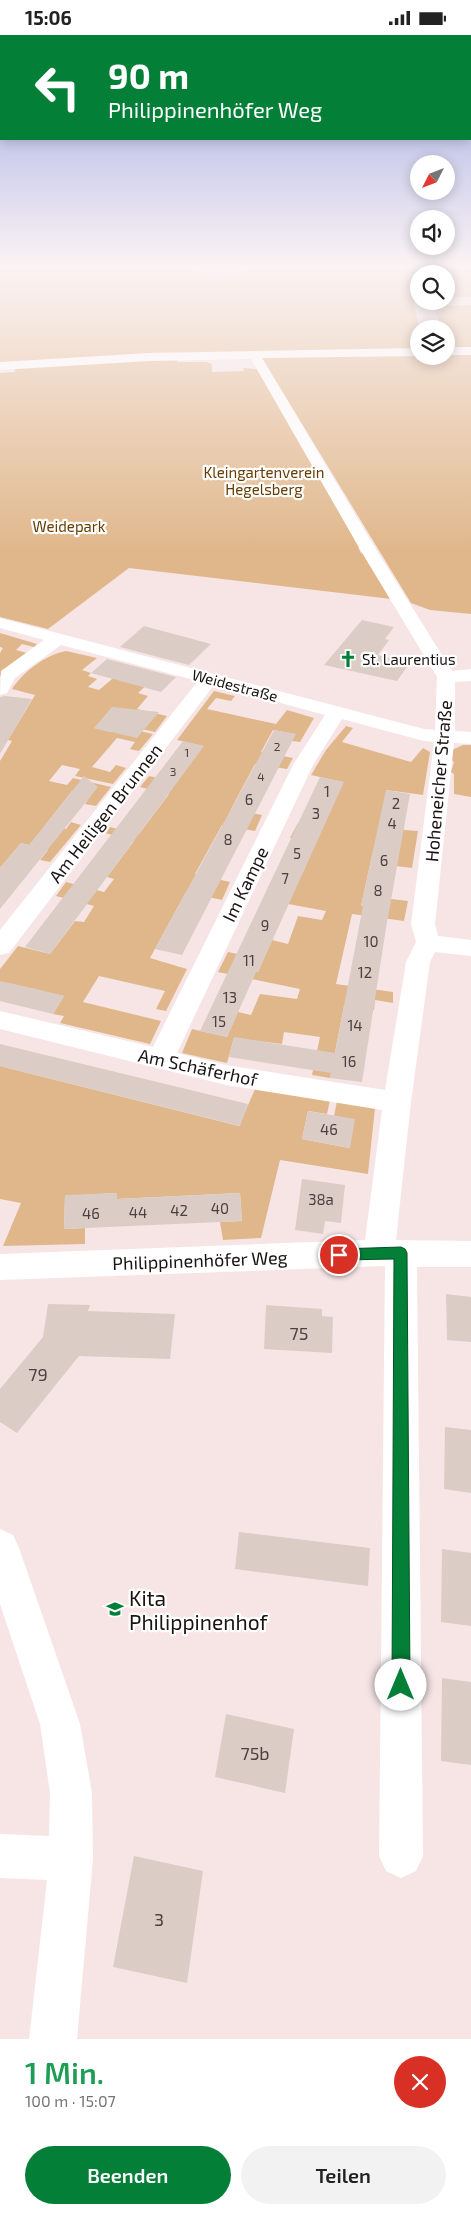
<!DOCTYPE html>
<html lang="de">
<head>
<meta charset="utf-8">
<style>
  :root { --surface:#fff; --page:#f2f2f2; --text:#222; --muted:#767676; --accent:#037f38 }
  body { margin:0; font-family:"Exo 2",sans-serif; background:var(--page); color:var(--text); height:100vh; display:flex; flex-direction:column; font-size:19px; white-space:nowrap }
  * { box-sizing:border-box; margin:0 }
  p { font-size:16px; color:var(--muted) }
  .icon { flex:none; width:28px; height:28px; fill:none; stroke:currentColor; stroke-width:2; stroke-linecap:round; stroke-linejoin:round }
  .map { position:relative; height:2004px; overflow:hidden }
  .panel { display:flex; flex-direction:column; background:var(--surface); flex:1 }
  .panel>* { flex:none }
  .hud { position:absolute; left:0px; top:0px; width:471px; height:105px; box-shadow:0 2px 12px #0003; background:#037f38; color:#fff; overflow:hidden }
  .needle { width:32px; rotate:228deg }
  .tools { position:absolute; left:410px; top:120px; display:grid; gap:10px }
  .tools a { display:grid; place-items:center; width:45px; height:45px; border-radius:50%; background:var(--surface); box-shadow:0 2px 12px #0003; font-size:25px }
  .pin { position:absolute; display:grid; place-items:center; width:42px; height:42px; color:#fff; margin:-21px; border:2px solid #fff; border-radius:50%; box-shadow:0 1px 5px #0007 }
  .me { position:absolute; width:55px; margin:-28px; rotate:0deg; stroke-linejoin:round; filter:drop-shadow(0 0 4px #0008) }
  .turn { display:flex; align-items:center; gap:18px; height:105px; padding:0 25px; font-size:22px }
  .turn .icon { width:65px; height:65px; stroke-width:2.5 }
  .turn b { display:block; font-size:35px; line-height:42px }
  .round { display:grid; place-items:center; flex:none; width:52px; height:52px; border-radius:26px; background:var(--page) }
  .head { display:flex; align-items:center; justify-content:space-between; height:85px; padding:0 25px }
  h1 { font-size:30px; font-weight:600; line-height:38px; color:#1e9e55 }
  .primary-button { display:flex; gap:10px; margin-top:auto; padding:10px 25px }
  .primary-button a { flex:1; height:58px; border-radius:30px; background:var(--accent); color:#fff; font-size:20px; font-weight:600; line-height:58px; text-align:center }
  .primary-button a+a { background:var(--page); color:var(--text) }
  .status { display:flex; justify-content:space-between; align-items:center; height:35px; padding:0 25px; background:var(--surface); direction:ltr }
  .status svg { height:14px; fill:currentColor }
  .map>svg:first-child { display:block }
  .green { fill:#e0b78b }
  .building { fill:#dcccc6 }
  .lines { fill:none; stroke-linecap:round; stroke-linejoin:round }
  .minor { fill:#fff; fill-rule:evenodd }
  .route { fill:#037f38; stroke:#025324 }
  .labels { text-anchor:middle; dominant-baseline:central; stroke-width:4.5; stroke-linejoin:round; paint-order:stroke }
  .far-number-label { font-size:12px; fill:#4a4140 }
  .far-park-label { font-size:15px; fill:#653d03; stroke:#fff }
  .far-poi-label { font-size:15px; fill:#191313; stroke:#fff; text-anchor:start }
  .far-street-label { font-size:15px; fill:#191313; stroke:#fff }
  .number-label { font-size:15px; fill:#4a4140 }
  .street-label { font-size:18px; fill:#191313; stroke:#fff }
  .near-number-label { font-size:18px; fill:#4a4140 }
  .near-poi-label { font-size:21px; fill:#191313; stroke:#fff; text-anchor:start }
</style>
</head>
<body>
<div class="status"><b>15:06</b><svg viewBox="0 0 49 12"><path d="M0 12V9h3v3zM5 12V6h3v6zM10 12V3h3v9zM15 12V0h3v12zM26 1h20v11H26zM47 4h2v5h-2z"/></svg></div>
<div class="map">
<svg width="471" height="2004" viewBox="0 0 471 2004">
  <rect width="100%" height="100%" fill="#f7e5e6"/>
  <path class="green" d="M0 234H201L198 236 223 240 245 234H471V262H446V239H419V264L413 267 420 294H419V315C343 317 267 316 191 318 179 319 148 316 139 320L0 329Z
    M471 270V315H453L446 304V294H442L436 278 437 271Z
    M446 317H471V579L430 575 411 568 262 323 419 318V321H446Z
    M175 323 178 327H206L212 329V337L244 336 243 333 257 334 361 512H358L361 518 366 520 391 564 129 533 48 594 0 582V338L15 337 14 331Z
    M0 598 37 609 34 612 22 609 16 615 27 618 0 641V618L3 613 0 612Z
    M66 616 97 623 82 635 91 638 88 641 97 644 88 652 99 655 112 644 157 640 138 658 148 661 137 674 167 681 155 697 119 689 94 693 111 697 117 691 153 699 139 716 130 714 135 707 117 703 92 732 110 737 116 730 126 733 113 749 75 741 80 734 62 730 49 746 67 750 73 743 111 752 96 771 85 769 91 760 72 756 46 789 66 794 71 787 81 790 50 827 40 825 48 815 21 808 0 833V726L12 706 8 705 35 660 12 654C23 637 45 620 66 616Z
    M214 656 235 661 231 666 216 663 207 674 276 689 287 675 314 683 300 707 292 706 295 699 273 695 261 717 293 723 287 734 255 729 231 774 262 780 255 796 222 790 195 839 230 847 222 865 186 857 150 923 187 934 166 976 156 974 165 956 99 941 83 967 161 986 150 1009 60 988 64 981 53 979 64 961 0 947V934L18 911 50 919 75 886 84 887 94 871 56 861 66 847 104 857 114 844 107 842 134 806 105 798 110 792 139 799 169 759 140 752 149 741 177 747 203 711 177 705Z
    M346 691 353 693 342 707 411 727 423 713 430 717 423 760 386 755 404 795 418 796 412 833 396 831 398 819 373 816 361 871 389 874 391 864 408 866 404 886 352 879 336 949 393 957V968L375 965 374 975 344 971 330 1043 312 1040 320 1002 284 997 282 1009 234 1003 227 1028 182 1018 192 994 227 1002 238 977 251 980 260 959 297 964 300 954 218 937 228 917 237 919 232 931 258 937 272 905 288 909 298 881 322 885 326 876 288 869 315 807 290 803 298 788 322 792 343 747 311 740 326 715Z
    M463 710H471V762L454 759V739L451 737 454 727 451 724 452 715Z
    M0 1031 239 1091 255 1054 330 1065 327 1079 308 1076 302 1104 349 1113 334 1081 337 1066 375 1073 368 1139 280 1125 261 1203 223 1205 220 1187 242 1186 240 1158 117 1164V1158L65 1161 64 1194 85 1193V1209L3 1211 21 1168 0 1164Z"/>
  <path class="building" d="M362 585 394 592 385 604 389 605 378 620 410 628 397 646 324 630Z
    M144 591 211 609 189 630 120 612Z
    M107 624 176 642 161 657 91 638Z
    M5 661 32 664 0 719V662Z
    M112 672 159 677 137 703 94 693Z
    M274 695 296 699 182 920 155 914Z
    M183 706 204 711 50 919 25 912Z
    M84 741 98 752 0 874V833L21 808 29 810Z
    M320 742 344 747 258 937H256L227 1002 200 996Z
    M386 755 410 759 386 893 362 1047 330 1043 331 1038 229 1022 234 1002 335 1018 363 871H361Z
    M0 946 32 953 64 961 53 979 0 966Z
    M0 1009 211 1060 248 1069 240 1091 0 1031Z
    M308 1076 355 1084 350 1113 302 1104Z
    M302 1144 345 1150 341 1188 325 1186 323 1199 295 1195Z
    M117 1158V1164L240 1158 242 1186 64 1194 65 1160Z
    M446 1259 471 1262V1307L447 1305Z
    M48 1269 90 1270 88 1276 175 1279 170 1324 79 1321 17 1398 0 1387V1354L43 1302Z
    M266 1270 322 1274V1281L333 1282 332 1318 264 1314Z
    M445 1392 471 1395V1458L444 1454Z
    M239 1497 370 1513 368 1551 235 1534Z
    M442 1514 471 1518V1591L441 1587Z
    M442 1643 471 1647V1730L441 1726Z
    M226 1679 294 1694 285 1758 215 1742Z
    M134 1821 203 1836 187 1948 113 1932Z"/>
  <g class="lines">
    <path class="minor" d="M446 312H471V320H446Z
      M419 313V321L262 323 377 516 452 636 471 634V646L455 647V696L471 697V709L454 708 435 889 438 901 471 905V921L435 917 430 927 411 1067 396 1205 471 1206V1232H417L423 1821 416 1836 401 1843 386 1836 379 1821 385 1231 0 1245V1219L365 1205 382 1075 226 1050 0 994V976L153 1012 293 730 325 680 214 650 9 918 0 920V895L198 646 61 610 15 643 7 658 0 660 1 636 44 605 0 593V583L424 694 435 695 437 642 361 516 251 324 149 326 0 335V327L149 318ZM342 684 424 706 434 707 411 889 416 907 406 927 385 1055 226 1030 177 1018 313 730Z
      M0 1494 13 1500 19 1513 80 1689 92 1758 93 1824 77 2004H29L47 1845 0 1843V1799L49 1801 50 1758 40 1689 0 1569Z"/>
  </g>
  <linearGradient id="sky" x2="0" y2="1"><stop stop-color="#9da8e3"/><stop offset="0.45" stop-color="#fbf3f4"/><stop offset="1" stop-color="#fbf3f4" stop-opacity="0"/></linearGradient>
  <rect width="471" height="515" fill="url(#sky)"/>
  <path class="route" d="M401 1212 405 1214 407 1218 410 1650 407 1656 401 1658 395 1656 392 1650 394 1224 339 1225 335 1224 333 1220 335 1215 339 1214Z"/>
  <defs>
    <g id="church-bare" transform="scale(1.35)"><path d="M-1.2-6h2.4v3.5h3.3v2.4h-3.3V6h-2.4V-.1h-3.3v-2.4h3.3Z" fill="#037f38" stroke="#fff" stroke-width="2.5" paint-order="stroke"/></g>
    <g id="school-bare" transform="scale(1.35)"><path d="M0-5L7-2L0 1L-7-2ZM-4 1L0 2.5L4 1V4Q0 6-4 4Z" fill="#037f38" stroke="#fff" stroke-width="2.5" paint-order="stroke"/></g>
  </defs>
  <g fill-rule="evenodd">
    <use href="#church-bare" x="348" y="624"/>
    <use href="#school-bare" x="115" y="1574"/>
  </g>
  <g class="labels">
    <g class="far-number-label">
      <text x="277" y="711">2</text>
      <text x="187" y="717">1</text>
      <text x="173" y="736">3</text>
      <text x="261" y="741">4</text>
    </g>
    <g class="far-park-label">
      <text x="264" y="437">Kleingartenverein<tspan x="264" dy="17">Hegelsberg</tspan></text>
      <text x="69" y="491">Weidepark</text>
    </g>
    <g class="far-poi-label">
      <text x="362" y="624">St. Laurentius</text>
    </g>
    <g class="far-street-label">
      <text transform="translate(235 650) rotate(15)">Weidestraße</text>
    </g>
    <g class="number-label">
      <text x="327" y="756">1</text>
      <text x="249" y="764">6</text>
      <text x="396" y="768">2</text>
      <text x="316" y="778">3</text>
      <text x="392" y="788">4</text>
      <text x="228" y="804">8</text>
      <text x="297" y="818">5</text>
      <text x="384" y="825">6</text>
      <text x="285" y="843">7</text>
      <text x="378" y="855">8</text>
      <text x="265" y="890">9</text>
      <text x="371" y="906">10</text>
      <text x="249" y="925">11</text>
      <text x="365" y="937">12</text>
      <text x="230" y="962">13</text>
      <text x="219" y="986">15</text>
      <text x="355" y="990">14</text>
      <text x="349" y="1026">16</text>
      <text x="329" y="1094">46</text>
      <text x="321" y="1164">38a</text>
      <text x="220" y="1173">40</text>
      <text x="179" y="1175">42</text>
      <text x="138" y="1177">44</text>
      <text x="91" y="1178">46</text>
    </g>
    <g class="street-label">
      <text transform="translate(438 746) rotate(-85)">Hoheneicher Straße</text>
      <text transform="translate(105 778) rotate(-52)">Am Heiligen Brunnen</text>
      <text transform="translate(245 849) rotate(-64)">Im Kampe</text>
      <text transform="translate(198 1032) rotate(12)">Am Schäferhof</text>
      <text transform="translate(200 1225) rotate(-2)">Philippinenhöfer Weg</text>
    </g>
    <g class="near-number-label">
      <text x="299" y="1298">75</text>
      <text x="38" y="1339">79</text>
      <text x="255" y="1718">75b</text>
      <text x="159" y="1884">3</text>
    </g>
    <g class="near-poi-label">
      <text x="129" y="1562">Kita<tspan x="129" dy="24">Philippinenhof</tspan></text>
    </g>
  </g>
</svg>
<div class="tools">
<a><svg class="needle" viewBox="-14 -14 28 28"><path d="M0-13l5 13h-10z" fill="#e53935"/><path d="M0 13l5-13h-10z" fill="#767676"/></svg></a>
<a><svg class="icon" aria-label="sound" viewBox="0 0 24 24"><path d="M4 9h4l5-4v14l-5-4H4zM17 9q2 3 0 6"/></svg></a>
<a><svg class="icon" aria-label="search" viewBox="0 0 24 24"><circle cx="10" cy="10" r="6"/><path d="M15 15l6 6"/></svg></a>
<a><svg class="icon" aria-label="layers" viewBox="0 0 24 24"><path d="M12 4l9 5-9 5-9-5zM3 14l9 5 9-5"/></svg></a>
</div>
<div class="pin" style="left:339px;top:1220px;background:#d93025"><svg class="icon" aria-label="arrive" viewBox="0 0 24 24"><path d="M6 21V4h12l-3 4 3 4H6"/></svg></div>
<svg class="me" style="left:401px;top:1650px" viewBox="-20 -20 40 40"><circle r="19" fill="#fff"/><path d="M0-13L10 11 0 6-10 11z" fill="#037f38"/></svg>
<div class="hud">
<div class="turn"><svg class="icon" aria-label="left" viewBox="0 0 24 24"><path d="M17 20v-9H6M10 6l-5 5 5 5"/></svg><div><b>90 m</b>Philippinenhöfer Weg</div></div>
</div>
</div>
<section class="panel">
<div class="head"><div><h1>1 Min.</h1><p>100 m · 15:07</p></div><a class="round" style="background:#d93025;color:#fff"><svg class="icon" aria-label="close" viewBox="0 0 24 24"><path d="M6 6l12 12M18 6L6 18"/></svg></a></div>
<div class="primary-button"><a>Beenden</a><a>Teilen</a></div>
</section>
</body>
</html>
